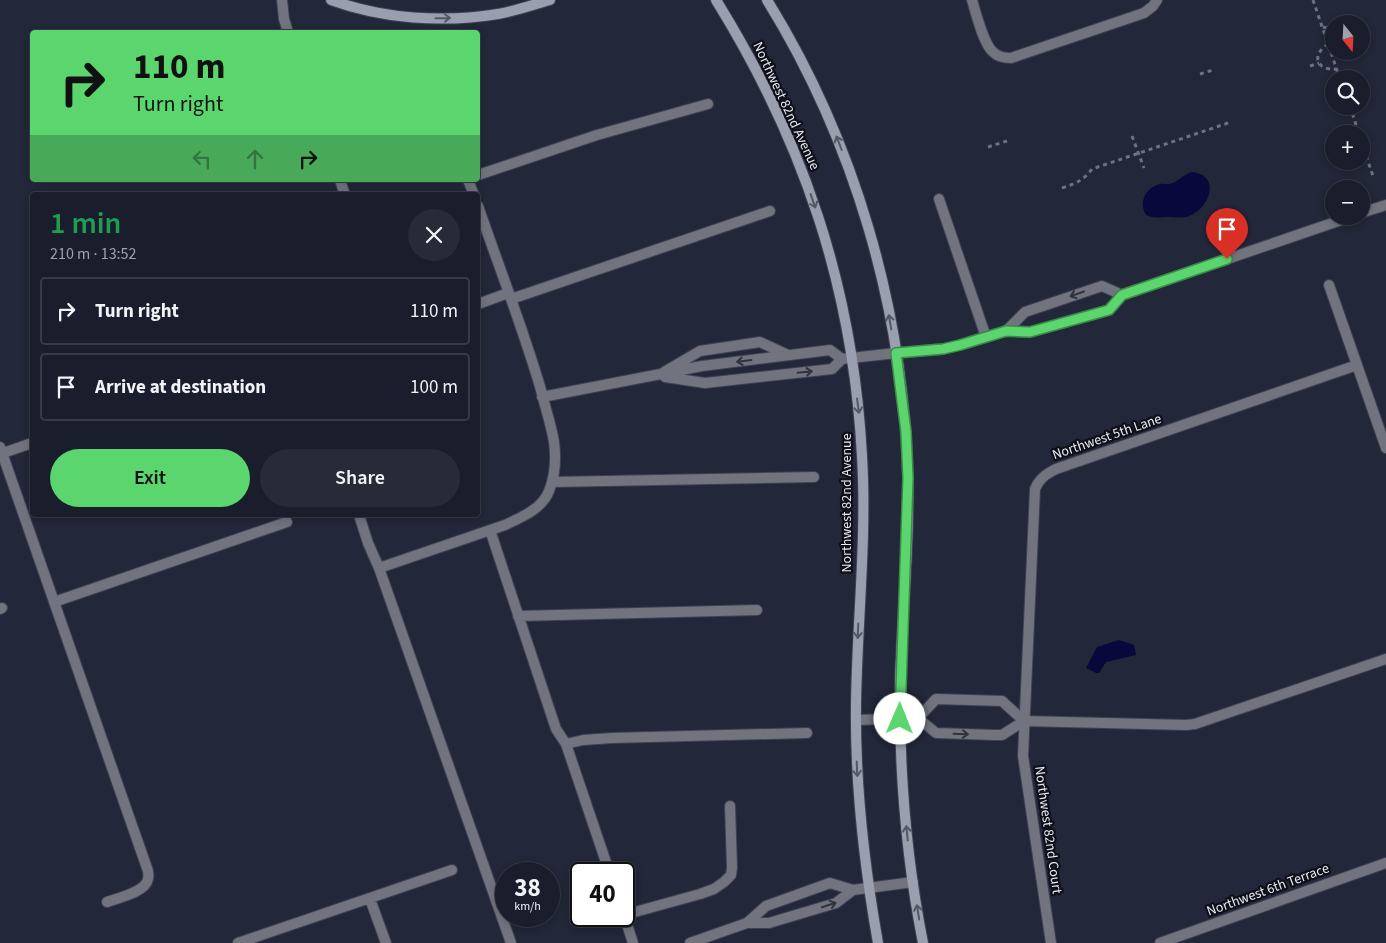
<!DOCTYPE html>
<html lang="en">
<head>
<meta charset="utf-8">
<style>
  :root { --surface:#1a1d2b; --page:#272a37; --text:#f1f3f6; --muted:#9fa2a9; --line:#383b47; --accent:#5bd56e }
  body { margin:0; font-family:"Source Sans 3",sans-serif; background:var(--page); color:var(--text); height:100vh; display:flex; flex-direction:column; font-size:19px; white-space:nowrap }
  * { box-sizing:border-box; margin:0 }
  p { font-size:16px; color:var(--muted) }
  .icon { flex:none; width:28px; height:28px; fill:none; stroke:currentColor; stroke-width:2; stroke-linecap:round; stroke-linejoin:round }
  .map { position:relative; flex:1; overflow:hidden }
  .side { position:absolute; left:30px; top:192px; width:450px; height:325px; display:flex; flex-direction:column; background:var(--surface); border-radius:5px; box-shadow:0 2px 8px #0003,0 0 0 1px var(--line) }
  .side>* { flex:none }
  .banner { position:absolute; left:30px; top:30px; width:450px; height:152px; border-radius:5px; box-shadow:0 2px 8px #0003,0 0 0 1px var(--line); background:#5bd56e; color:#111; overflow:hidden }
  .needle { width:32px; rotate:162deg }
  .fabs { position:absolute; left:1325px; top:15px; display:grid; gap:10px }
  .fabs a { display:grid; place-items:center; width:45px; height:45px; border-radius:50%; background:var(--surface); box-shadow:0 2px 8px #0003,0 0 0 1px var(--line); font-size:25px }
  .speed { position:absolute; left:495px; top:862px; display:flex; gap:10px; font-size:25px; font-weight:700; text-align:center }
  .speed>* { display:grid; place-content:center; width:65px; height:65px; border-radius:50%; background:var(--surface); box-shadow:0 2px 8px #0003,0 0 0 1px var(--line); line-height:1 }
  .speed small { font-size:12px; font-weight:400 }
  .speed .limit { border:2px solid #111; border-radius:8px; background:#fff; color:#111 }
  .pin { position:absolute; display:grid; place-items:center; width:42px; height:42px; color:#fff; margin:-51px -21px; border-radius:50% 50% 50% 0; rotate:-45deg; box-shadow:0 0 5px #0007 }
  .pin .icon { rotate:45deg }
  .me { position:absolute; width:55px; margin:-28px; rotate:1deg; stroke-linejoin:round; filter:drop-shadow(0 0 4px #0008) }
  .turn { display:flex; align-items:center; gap:18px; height:105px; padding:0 20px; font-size:22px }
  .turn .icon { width:65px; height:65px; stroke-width:2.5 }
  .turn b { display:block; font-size:35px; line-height:42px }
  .lanes { display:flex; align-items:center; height:48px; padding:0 20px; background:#0003; justify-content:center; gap:25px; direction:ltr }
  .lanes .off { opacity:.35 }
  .round { display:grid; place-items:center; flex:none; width:52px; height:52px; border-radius:26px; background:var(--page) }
  .summary { display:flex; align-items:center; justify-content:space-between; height:85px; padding:0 20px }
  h1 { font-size:30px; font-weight:600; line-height:38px; color:#1e9e55 }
  .action { display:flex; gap:10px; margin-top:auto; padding:10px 20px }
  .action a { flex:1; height:58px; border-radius:30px; background:var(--accent); color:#111; font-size:20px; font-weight:600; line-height:58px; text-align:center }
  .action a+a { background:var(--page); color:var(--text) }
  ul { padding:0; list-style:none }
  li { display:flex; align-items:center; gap:15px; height:68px; margin:0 10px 8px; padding:0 10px; border:2px solid var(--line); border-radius:5px }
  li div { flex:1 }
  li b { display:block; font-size:19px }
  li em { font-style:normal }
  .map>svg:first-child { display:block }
  .water { fill:#08083c }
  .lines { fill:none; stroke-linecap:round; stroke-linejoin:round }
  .lane-casing { stroke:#3e4254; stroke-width:12 }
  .street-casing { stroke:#3e4254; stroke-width:12 }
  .secondary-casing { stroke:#3e4254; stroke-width:12 }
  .path { stroke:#6d7181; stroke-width:3; stroke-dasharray:4 4; stroke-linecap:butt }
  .lane { stroke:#71747e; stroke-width:10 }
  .street { stroke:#71747e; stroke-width:10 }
  .secondary { stroke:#9a9faf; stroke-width:10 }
  .oneway { stroke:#545864 }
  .oneway2 { stroke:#31333c }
  .route-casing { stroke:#3b8a48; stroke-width:12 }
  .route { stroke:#5bd56e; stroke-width:9 }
  .labels { text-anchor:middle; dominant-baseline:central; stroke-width:4.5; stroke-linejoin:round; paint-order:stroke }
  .street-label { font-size:14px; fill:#e7ebf7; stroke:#0e1018 }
</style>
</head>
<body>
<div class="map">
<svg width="1386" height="943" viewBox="0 0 1386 943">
  <rect width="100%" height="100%" fill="#222739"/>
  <path class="water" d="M1191 172C1223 174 1209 212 1186 217 1180 218 1175 217 1170 217 1161 217 1155 219 1146 215 1139 204 1144 190 1157 185 1161 183 1165 184 1169 184 1176 183 1184 175 1191 172Z
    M1119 640 1134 645 1136 655 1106 662 1099 673H1096L1086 668 1097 647Z"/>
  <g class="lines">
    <g class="lane-casing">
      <path id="lane" d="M282 0 284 19 288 32
        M478 175 597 135 708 104
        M340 180 345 195
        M468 180 474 195
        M511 299 770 211
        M478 304 508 293
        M664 372 700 351 760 342 788 355
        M665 377 705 383 832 369 842 359 896 353
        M542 397 702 366 830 350 842 359
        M0 447 148 871C148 873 149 876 148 879 146 892 118 898 107 902
        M0 454 32 443
        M552 482 814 477
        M359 515 368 543 379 568 511 943
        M490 530 556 729 566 744 610 874
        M379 568 505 525C522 517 542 509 549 491 555 476 556 457 554 442 551 424 545 407 541 390 523 328 499 267 478 206
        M54 602 287 522
        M0 609 2 608
        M518 616 757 610
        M566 744 583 740 612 738 807 733
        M370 899 386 943
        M747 923 766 906 830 883 853 890 913 882
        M238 943 452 870
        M633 943 624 915 700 894 714 889 724 882 731 875 732 868 730 806
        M690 943 747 923H769L836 903 853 890"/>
    </g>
    <g class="street-casing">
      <path id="street" d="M972 0C976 13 983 43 993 52 998 57 1004 58 1011 58L1144 13 1153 6 1157 0
        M939 199 986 337
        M1361 213 1386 205
        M1329 285 1386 448
        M1006 331 1025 312 1102 286 1122 295
        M896 353 943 349 960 345 1006 331 1030 332 1109 310 1122 295 1353 216
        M856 720 918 718 936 733 995 735H1002L1024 721 1002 701 936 699 918 718
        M1024 721 1186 725 1195 724 1386 659
        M1051 943 1023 756 1035 489C1039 479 1046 474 1056 469L1357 365
        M1160 943 1386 863"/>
    </g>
    <g class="secondary-casing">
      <path id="secondary" d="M331 0C383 19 443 23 498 14 515 11 532 5 550 0
        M716 0C804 142 853 288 862 456 867 539 857 622 856 705 855 785 864 864 878 943
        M767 0C855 142 903 309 908 476 910 545 902 613 900 681 899 769 906 857 923 943"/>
    </g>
    <path class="path" d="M1313 0 1340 79
      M1323 27 1331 29 1334 31
      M1361 30H1362
      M1328 44C1311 55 1316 71 1337 69
      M1310 66 1319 63
      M1200 74 1213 70
      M1350 106 1359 134
      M1132 136 1144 168
      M1361 141 1373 176
      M988 147 1007 141
      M1062 188C1076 183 1083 181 1092 169L1231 122"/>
    <use href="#lane" class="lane"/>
    <use href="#street" class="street"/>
    <use href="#secondary" class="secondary"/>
  </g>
  <defs><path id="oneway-shaft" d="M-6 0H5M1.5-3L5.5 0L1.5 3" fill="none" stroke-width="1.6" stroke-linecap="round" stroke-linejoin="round" transform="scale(1.25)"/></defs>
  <g class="oneway">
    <use href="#oneway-shaft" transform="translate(443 18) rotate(-1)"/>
    <use href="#oneway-shaft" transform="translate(839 143) rotate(-111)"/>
    <use href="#oneway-shaft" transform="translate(813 201) rotate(71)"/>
    <use href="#oneway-shaft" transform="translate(890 322) rotate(-100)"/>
    <use href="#oneway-shaft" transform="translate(858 406) rotate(83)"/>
    <use href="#oneway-shaft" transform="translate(858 631) rotate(92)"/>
    <use href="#oneway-shaft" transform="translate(857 769) rotate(88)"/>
    <use href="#oneway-shaft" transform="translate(907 833) rotate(-96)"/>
    <use href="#oneway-shaft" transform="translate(918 912) rotate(-99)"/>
  </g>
  <g class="oneway2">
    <use href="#oneway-shaft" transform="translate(1077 294) rotate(161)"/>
    <use href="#oneway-shaft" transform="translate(744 361) rotate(173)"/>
    <use href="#oneway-shaft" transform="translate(805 372) rotate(-6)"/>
    <use href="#oneway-shaft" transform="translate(961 734) rotate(2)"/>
    <use href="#oneway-shaft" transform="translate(829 905) rotate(-18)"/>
  </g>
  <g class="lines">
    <g class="route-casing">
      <path id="route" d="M900 719 908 478 906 432 896 353 943 349 960 345 1006 331 1030 332 1109 310 1122 295 1227 259"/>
    </g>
    <use href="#route" class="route"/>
  </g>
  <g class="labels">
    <g class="street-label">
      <text transform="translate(786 106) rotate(65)">Northwest 82nd Avenue</text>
      <text transform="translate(1107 437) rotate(-19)">Northwest 5th Lane</text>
      <text transform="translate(847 503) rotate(-90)">Northwest 82nd Avenue</text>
      <text transform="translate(1048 830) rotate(82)">Northwest 82nd Court</text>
      <text transform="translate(1268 890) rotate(-20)">Northwest 6th Terrace</text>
    </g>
  </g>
</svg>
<div class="fabs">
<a><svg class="needle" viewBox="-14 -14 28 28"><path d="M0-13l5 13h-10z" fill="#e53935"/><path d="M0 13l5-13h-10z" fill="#9fa2a9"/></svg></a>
<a><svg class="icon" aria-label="search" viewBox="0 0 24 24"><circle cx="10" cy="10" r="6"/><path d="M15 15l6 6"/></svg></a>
<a>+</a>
<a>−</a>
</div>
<div class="speed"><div>38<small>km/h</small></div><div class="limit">40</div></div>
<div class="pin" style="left:1227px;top:259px;background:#d93025"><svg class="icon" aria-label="arrive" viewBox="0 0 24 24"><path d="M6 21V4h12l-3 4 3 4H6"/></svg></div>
<svg class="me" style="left:900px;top:719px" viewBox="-20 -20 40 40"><circle r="19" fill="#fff"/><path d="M0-13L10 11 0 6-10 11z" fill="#5bd56e"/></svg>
<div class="banner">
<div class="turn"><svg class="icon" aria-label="right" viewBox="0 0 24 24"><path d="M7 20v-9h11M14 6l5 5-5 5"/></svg><div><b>110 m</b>Turn right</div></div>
<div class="lanes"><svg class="icon off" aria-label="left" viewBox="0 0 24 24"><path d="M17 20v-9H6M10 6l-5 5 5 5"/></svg><svg class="icon off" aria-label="ahead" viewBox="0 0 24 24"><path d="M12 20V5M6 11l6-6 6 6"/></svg><svg class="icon" aria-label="right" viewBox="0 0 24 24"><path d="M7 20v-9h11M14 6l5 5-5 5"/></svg></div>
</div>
<section class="side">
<div class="summary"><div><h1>1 min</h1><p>210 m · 13:52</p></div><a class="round"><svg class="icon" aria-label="close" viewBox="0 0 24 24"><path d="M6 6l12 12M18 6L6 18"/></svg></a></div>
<ul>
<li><svg class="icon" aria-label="right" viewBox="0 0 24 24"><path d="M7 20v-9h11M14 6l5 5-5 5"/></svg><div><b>Turn right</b></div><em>110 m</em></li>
<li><svg class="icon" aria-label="arrive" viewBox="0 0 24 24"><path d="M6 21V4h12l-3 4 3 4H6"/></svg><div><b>Arrive at destination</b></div><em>100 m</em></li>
</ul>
<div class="action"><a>Exit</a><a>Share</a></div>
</section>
</div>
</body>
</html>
